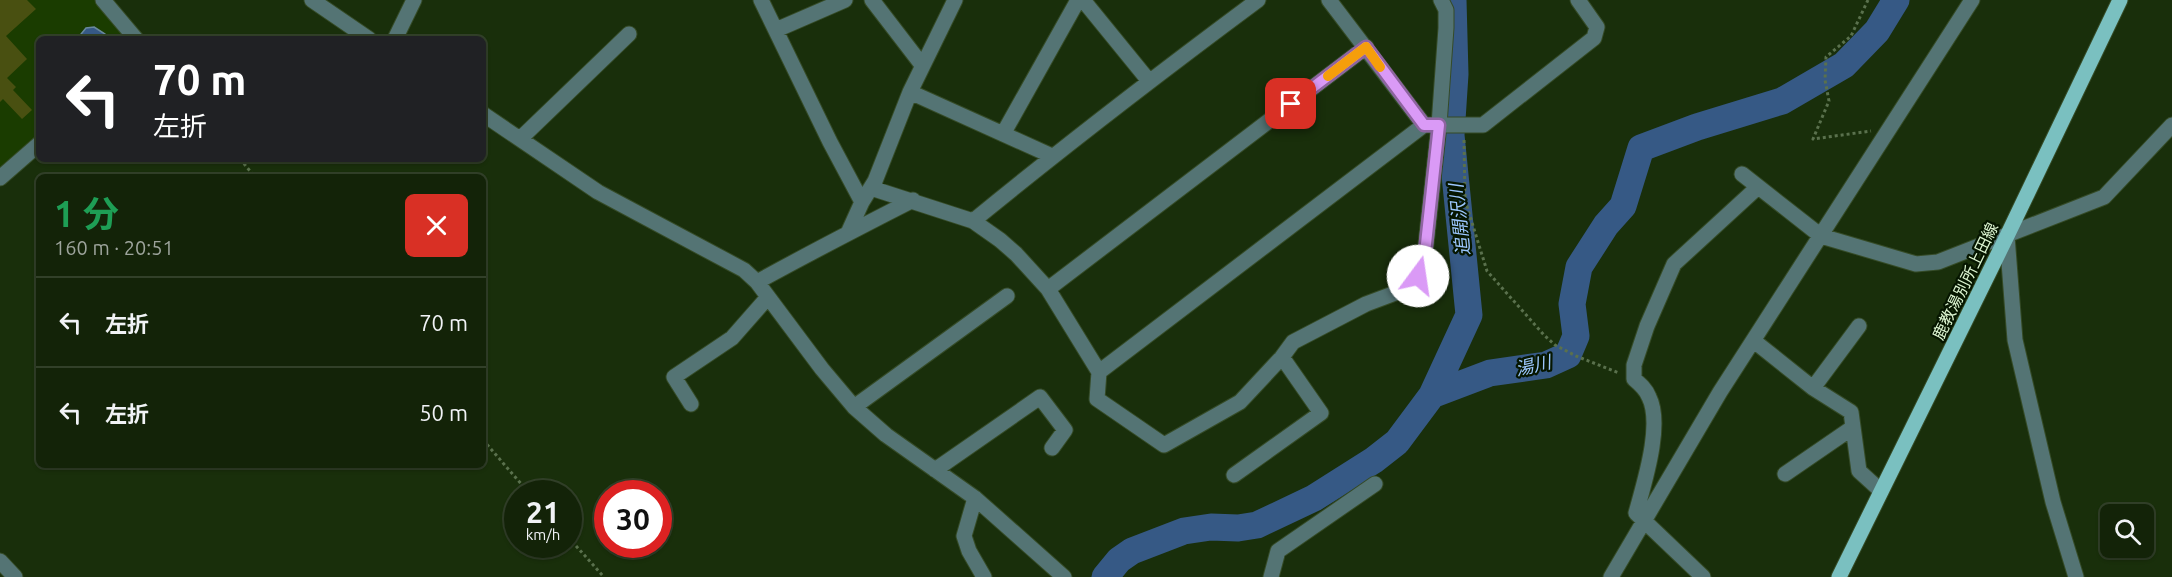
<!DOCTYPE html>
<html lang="ja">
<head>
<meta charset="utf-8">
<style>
  :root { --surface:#132308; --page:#1c2b12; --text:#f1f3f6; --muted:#9da49c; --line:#324029 }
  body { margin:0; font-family:Ubuntu,"Noto Sans JP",sans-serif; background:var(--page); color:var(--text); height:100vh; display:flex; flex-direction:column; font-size:22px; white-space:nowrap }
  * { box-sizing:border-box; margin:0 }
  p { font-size:20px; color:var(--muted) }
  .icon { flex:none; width:33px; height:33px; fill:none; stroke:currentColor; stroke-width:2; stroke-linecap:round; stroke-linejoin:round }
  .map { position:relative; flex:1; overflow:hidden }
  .drawer { position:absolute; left:36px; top:174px; width:450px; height:294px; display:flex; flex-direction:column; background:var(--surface); border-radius:9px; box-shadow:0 2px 4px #0004,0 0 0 2px var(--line) }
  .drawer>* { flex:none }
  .guide { position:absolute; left:36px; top:36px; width:450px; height:126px; border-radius:9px; box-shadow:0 2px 4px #0004,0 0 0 2px var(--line); background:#202124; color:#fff; overflow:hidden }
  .controls { position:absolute; left:2100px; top:504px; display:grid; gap:12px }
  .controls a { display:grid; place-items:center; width:54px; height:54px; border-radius:9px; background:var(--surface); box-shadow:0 2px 4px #0004,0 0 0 2px var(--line); font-size:30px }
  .speed { position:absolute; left:504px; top:480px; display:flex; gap:12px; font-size:30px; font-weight:700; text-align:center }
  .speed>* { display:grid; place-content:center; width:78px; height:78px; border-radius:50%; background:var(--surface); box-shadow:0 2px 4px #0004,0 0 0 2px var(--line); line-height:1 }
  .speed small { font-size:15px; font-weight:400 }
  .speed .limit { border:9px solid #d22; background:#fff; color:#111 }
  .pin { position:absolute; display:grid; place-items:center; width:51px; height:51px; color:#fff; margin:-26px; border-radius:12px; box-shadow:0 3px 9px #0006 }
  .me { position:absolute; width:66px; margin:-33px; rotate:14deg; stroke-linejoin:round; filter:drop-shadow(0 0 4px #0008) }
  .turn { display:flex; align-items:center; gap:21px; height:126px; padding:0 18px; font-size:27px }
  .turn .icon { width:78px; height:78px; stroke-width:2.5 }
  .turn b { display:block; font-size:42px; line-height:51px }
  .round { display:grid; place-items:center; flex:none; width:63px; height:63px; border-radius:9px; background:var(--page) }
  .headline { display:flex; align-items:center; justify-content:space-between; height:102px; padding:0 18px }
  h1 { font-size:36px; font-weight:700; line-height:45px; color:#1e9e55 }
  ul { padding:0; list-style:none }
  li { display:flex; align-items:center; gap:18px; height:90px; padding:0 18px; border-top:2px solid var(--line) }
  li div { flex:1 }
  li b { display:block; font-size:22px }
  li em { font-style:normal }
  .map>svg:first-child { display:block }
  .built { fill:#1a3c00 }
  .water { fill:#365985; stroke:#69889c; stroke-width:1.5 }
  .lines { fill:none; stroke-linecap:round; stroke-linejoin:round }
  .river { stroke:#365985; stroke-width:27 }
  .building { fill:#495011 }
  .minor-casing { stroke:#354b27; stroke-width:17 }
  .major-casing { stroke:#354b27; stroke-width:17 }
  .path { stroke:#5a714d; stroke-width:3; stroke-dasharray:3 3; stroke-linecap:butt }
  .minor { stroke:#547474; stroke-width:15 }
  .major { stroke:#7ac0c0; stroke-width:15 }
  .route-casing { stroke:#8e64a0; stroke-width:15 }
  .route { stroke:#da9af6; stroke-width:10 }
  .slow { stroke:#f59e0b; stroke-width:10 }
  .labels { text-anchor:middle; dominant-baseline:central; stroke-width:4.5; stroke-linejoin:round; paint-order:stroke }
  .street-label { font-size:16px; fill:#dff7d3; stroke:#061600 }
  .water-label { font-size:18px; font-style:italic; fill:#9cc7fe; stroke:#061600 }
</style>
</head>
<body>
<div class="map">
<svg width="2172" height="577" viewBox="0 0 2172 577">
  <rect width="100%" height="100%" fill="#192f0b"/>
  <path class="built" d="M0 0H96L129 39H39V135L0 169Z"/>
  <path class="water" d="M94 27 105 34 107 39H77L86 28Z"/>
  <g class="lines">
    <path class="river" d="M1432 395 1490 373 1546 365 1568 355 1576 336 1572 304 1579 267 1606 225 1623 206 1641 148 1697 127 1782 101 1844 65 1877 31 1896 0
      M1105 577 1119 560 1132 551 1184 531 1211 527 1238 528 1257 525 1314 498 1374 460 1397 442 1432 395 1469 315 1451 135 1455 74 1453 0"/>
  </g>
  <path class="building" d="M0 0H27L36 9 6 36 27 59 7 78 16 87 13 90 32 110 22 119 3 99 0 102Z"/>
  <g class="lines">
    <g class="minor-casing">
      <path id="minor" d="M103 0 136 39
        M312 0 369 39
        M761 0 830 142 862 202
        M872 0 922 65
        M1083 0 1149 81
        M1329 0 1424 125H1483L1594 38 1597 27 1578 0
        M776 30 845 0
        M395 39 414 0
        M910 92 1052 156
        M483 114 598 192 744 270 757 282 822 369 854 407 886 435 975 498 1064 577
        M1003 134 1078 0
        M521 138 629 34
        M1742 174 1821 236 1916 264 1938 262 2104 197 2172 125
        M0 178 39 144
        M871 188 973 221 1000 240 1016 254 1048 289 1099 372 1097 399 1164 445 1240 402 1282 357 1293 342 1366 304 1398 292 1418 276 1425 253 1439 125 1446 28V10L1441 0
        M973 221C1066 145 1161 72 1258 0
        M848 233 862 202 875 181 910 92 955 0
        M2007 236 2015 340 2053 502 2076 577
        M757 282C808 254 860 227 913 200
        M1048 289 1366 47
        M1754 341 1813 388 1851 412 1859 471 1881 491
        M1099 372 1424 125
        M1813 388 1859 326
        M691 404 674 377 732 338 768 297
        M854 407 1007 296
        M935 470 1040 397 1065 430 1052 448
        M1785 474 1852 428
        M1234 475 1321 413 1282 357
        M975 498 964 536 969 551 984 577
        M0 561 15 577
        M1271 577 1278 551 1375 484
        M1611 577 1720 392 1972 0
        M1703 577 1636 513C1644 483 1663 425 1649 397 1646 389 1640 384 1634 379V365L1647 326 1674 264 1758 187"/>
    </g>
    <g class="major-casing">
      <path id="major" d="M1839 577 2007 236 2120 0"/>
    </g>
    <path class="path" d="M1868 0 1851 36 1826 57 1825 80 1829 101 1813 139 1871 131
      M1464 140 1465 200 1487 271 1544 335 1555 345 1576 356 1619 373
      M240 159 255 177
      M483 440 530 494
      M568 537 604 577"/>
    <use href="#minor" class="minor"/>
    <use href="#major" class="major"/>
  </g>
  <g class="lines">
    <g class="route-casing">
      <path id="route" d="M1291 104 1366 47 1424 125H1439L1425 253 1418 276"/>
    </g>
    <use href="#route" class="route"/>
    <path class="slow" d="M1328 76 1366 47 1380 67"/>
  </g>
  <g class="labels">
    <g class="street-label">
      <text transform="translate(1965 281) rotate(-64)">鹿教湯別所上田線</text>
    </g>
    <g class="water-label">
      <text transform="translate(1459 220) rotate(-96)">追開沢川</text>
      <text transform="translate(1533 365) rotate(-13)">湯川</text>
    </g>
  </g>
</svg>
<div class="controls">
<a><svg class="icon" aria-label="search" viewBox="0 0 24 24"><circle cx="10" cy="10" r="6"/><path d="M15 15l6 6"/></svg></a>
</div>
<div class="speed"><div>21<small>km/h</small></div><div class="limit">30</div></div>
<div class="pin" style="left:1291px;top:104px;background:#d93025"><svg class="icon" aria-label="arrive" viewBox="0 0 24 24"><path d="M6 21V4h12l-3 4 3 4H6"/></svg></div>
<svg class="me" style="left:1418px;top:276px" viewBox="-20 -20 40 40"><circle r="19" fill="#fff"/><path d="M0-13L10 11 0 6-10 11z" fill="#da9af6"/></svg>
<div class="guide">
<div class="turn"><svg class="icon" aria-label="left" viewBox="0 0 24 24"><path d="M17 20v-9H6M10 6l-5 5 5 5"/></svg><div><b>70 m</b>左折</div></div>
</div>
<section class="drawer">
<div class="headline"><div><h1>1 分</h1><p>160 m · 20:51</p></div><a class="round" style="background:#d93025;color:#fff"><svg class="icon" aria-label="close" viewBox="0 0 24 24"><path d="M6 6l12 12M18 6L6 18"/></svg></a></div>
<ul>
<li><svg class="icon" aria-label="left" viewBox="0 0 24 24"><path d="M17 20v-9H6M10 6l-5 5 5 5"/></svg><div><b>左折</b></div><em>70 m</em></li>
<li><svg class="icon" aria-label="left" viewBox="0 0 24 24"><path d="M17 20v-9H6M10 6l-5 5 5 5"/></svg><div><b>左折</b></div><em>50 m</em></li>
</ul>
</section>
</div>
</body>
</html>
